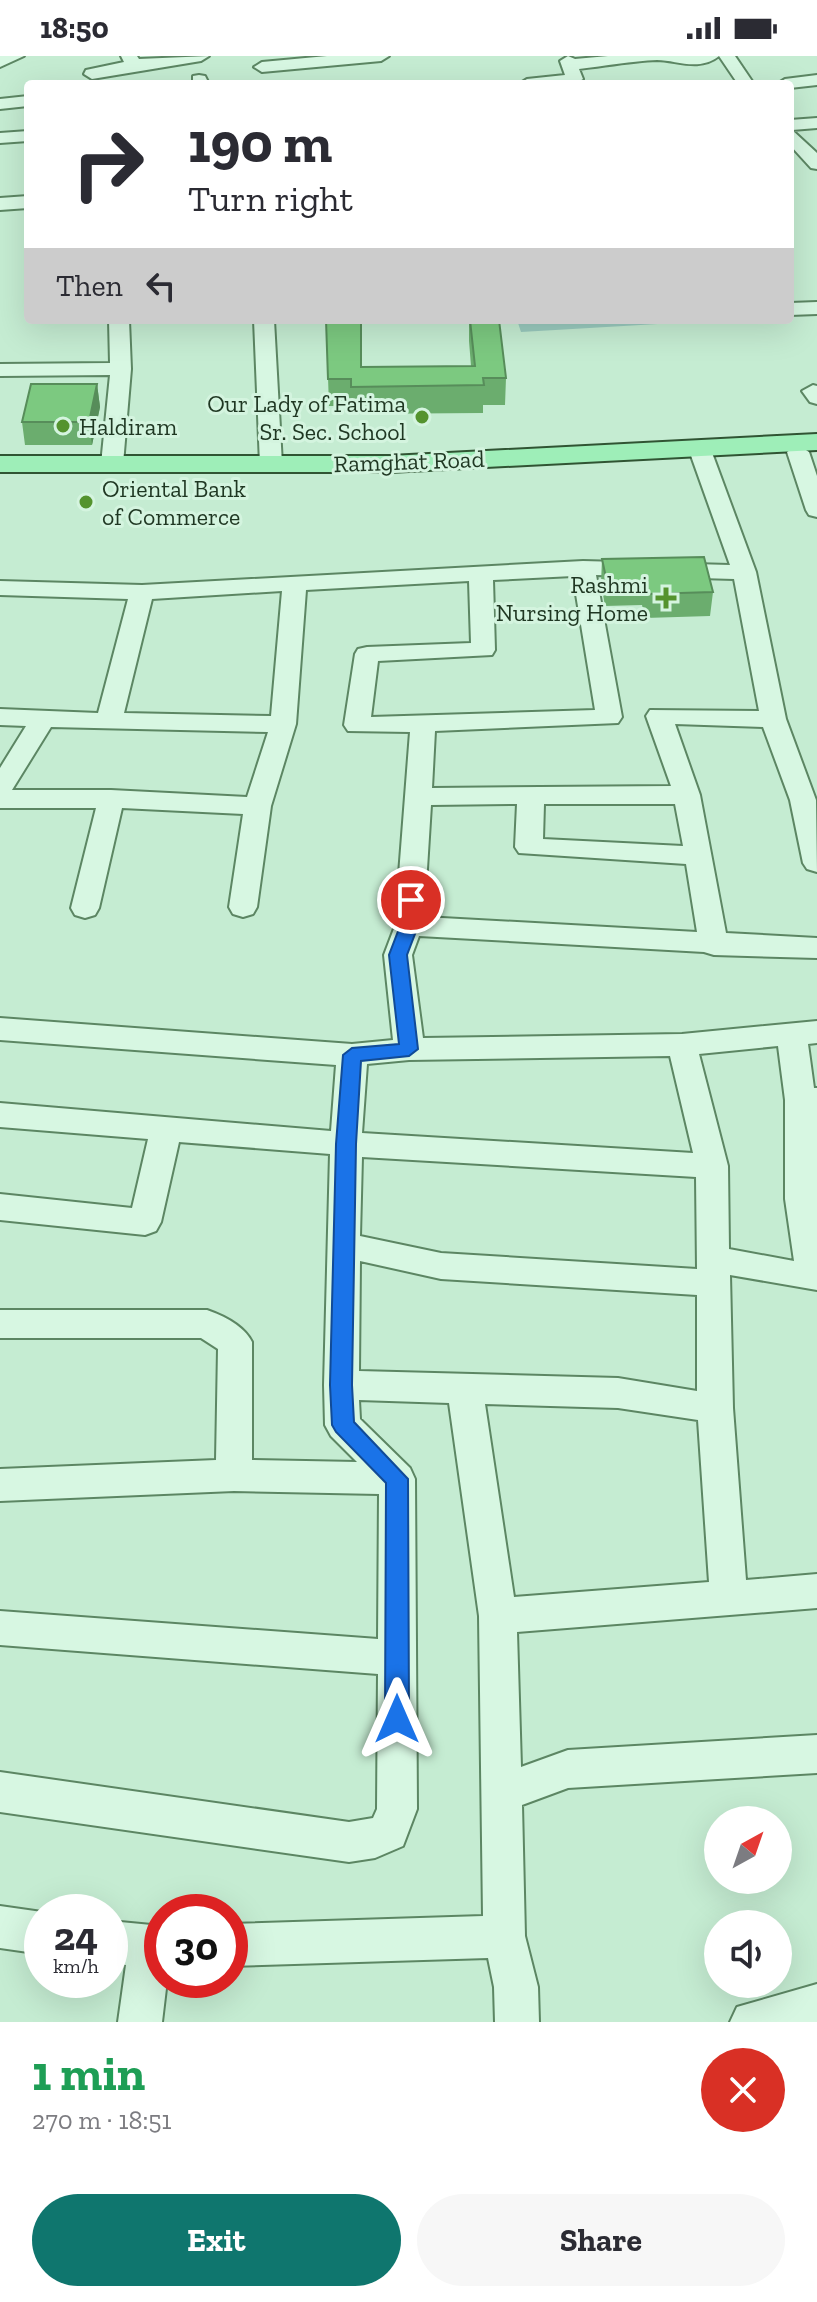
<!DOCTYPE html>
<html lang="en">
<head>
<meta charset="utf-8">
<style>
  :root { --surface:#fff; --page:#f7f7f7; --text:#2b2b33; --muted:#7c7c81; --accent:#0f766e }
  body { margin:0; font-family:"Zilla Slab",serif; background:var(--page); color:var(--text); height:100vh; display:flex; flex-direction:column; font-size:30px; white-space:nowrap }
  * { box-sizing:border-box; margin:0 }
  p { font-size:26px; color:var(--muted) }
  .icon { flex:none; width:44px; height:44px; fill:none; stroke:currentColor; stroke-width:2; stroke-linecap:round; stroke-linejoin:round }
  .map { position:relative; height:1966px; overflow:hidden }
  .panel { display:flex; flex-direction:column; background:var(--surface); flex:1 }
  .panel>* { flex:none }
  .top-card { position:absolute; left:24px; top:24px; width:770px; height:244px; border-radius:8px; box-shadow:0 8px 32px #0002; background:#fff; color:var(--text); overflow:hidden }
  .needle { width:52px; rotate:40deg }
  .controls { position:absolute; left:704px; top:1750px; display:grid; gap:16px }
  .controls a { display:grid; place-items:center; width:88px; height:88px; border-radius:50%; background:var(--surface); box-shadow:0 8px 32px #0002; font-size:40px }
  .speed { position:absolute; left:24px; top:1838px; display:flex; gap:16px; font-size:40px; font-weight:700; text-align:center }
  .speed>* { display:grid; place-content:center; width:104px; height:104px; border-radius:50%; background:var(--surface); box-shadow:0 8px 32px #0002; line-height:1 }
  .speed small { font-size:20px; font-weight:400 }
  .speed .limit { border:12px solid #d22; background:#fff; color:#111 }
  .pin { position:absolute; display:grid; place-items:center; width:68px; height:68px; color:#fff; margin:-34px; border:4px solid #fff; border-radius:50%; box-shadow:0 2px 8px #0007 }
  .me { position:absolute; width:88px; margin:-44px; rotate:0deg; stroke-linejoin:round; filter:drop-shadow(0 0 6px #0008) }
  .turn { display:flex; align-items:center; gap:28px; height:168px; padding:0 32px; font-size:36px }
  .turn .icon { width:104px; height:104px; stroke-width:2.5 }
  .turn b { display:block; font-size:56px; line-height:68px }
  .then { display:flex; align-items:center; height:76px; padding:0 32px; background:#0003; gap:16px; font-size:30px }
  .round { display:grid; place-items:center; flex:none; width:84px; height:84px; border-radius:42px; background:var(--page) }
  .summary { display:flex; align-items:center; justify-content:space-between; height:136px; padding:0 32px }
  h1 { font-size:48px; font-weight:700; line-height:60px; color:#1e9e55 }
  .primary-button { display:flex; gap:16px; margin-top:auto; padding:16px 32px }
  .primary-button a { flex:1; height:92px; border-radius:48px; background:var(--accent); color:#fff; font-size:32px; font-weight:700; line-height:92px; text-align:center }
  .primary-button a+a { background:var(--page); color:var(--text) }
  .status { display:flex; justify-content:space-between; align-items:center; height:56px; padding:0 40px; background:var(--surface); direction:ltr }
  .status svg { height:22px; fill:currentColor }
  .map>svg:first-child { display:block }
  .green { fill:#99cabe }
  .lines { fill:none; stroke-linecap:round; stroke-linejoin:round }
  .minor-casing { stroke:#5c8663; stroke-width:4 }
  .major-casing { stroke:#305433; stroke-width:4 }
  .minor { fill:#d7f7e2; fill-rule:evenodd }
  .major { fill:#9eeeb8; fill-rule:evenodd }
  .wall { fill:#6bad6e }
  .shaded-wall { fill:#578d5a }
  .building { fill:#7cc980; stroke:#578d5a; stroke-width:2 }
  .route { fill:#1a73e8; stroke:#114b97; stroke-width:2 }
  .poi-dot { fill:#54932e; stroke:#d4f4df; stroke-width:3 }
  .labels { text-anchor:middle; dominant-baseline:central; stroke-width:6; stroke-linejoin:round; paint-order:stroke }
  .far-poi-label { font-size:24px; fill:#1f3722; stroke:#d4f4df; text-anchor:end }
  .far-street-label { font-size:24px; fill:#1f3722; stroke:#d4f4df }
</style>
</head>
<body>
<div class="status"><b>18:50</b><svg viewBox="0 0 49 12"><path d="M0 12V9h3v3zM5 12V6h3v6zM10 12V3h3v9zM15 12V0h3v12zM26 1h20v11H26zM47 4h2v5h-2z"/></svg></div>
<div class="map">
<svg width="817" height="1966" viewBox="0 0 817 1966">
  <rect width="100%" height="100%" fill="#c5ecd2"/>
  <path class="green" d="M517 264H726L521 276Z"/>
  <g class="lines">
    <g class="minor-casing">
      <path id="minor" d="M0 0H24L0 11Z
        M121 0H137L139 3 209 0 201 5 92 23 84 18 86 14 124 6Z
        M327 0H389L381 5 262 16 254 11 262 6Z
        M568 0 575 3 608 0H735L754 28H738L719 0C699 16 676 4 657 4 632 5 605 10 579 13L583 23 575 28H519L527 23 565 19 560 5Z
        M199 19 205 20 209 28H193V20Z
        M817 19V29L790 32V28H777L785 23Z
        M28 40V50L0 53V43Z
        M817 62V72L792 74 817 97V113L811 112 790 89V64Z
        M28 75V85L0 87V77Z
        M28 140V152L0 154V142Z
        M817 246V258L790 259V247Z
        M109 264H129L131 313 123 408 112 415 101 408 110 319 0 320V308L110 307Z
        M254 264H274L282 408 271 415 260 408Z
        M813 329 817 330V348L810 346 802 335Z
        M700 387 711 394 756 516 786 663 816 744 817 816 807 813 803 807 790 744 763 671 675 668 700 739 726 877 817 882V902L714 899 704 896 419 880 412 899 423 982 682 978 817 965V987L808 988 814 1032H817V1234L730 1219 733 1352 746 1524 817 1518V1552L517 1576 521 1711 568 1694 817 1679V1717L568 1732 522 1749 525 1880 538 1931 539 1966H495L494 1931 488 1902 230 1910V1868L483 1860 479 1560 449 1347 359 1344 360 1363 410 1412 415 1423 417 1753 403 1790 375 1802 349 1806 0 1756V1716L349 1766 373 1762 377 1753 378 1618 0 1589V1555L378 1583 379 1438 234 1435 0 1445V1413L216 1404 218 1293 201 1282H0V1254H207C224 1260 244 1270 252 1286V1404L357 1406 331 1380 325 1369 324 1329 330 1098 179 1086 161 1166 156 1175 145 1179 0 1164V1138L132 1152 148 1083 0 1071V1047L331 1075 336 1009 0 984V962L352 988 393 984 384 899 395 870 410 676 348 675 344 669 355 598 358 593 367 591 471 587 469 525 306 534 296 668 271 750 257 851 253 858 243 861 233 858 229 851 243 758 122 752 99 852 95 859 85 862 75 859 71 852 96 752H0V712L26 670 0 669V653L98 657 128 543 0 539V525L142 529 583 505 730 509 689 394ZM596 519 734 523 759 655 650 654 646 660 671 730 432 732 435 675 618 667 622 661ZM573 520 595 654 371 661 378 605 492 599 495 594 493 524ZM282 535 271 660 124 657 152 543ZM51 671 268 676 247 741 111 734H12ZM517 748 515 791 519 797 686 808 697 876 424 861 431 749ZM544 748H675L683 790 543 783ZM778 990 785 1044V1143L794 1205 729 1193 728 1110 699 998ZM670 1000 693 1097 362 1077 367 1008 409 1004ZM362 1101 696 1121 697 1213 441 1197 360 1180ZM360 1205 441 1223 697 1239V1335L618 1322 359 1315ZM485 1348 618 1352 698 1364 709 1526 514 1541Z
        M798 389 809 396 817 420V461L809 459 806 454 787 396Z
        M0 1850 42 1856V1898L0 1892Z
        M110 1865 162 1870V1924H167L162 1966H118L126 1909 110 1907Z
        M817 1928V1966H730L737 1951Z"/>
    </g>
    <g class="major-casing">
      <path id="major" d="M817 378V394L390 416H0V400H390Z"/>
    </g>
    <use href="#minor" class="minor"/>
    <use href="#major" class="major"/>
  </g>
  <path class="wall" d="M326 264 362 311 471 310 469 285V264H499L506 322 505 349H483V357L351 358V350H329Z
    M97 328 100 351 92 389H25L22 366Z
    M602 503 713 536 710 560 645 562 642 549 605 550 601 527Z"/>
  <path class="shaded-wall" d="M97 328 100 351 92 389 89 366Z"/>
  <path class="building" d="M326 264H361V311L475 310 470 264H499L506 322H483L484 329 351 331V323H328Z
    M31 328H97L89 366H22Z
    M704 501 713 536 647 538 644 525 607 526 602 503Z"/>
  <path class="route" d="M411 839 419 844 418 870 407 899 418 993 409 1000 361 1005 356 1088 352 1329 354 1366 408 1423 409 1663 406 1671 397 1674 389 1671 385 1663 386 1427 336 1376 332 1369 330 1329 336 1088 343 999 352 992 399 988 389 899 400 870 402 844Z"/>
  <g class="poi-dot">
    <circle cx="422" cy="361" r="8"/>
    <circle cx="63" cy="370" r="8"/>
    <circle cx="86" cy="446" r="8"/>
    <path d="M662 530h8v8h8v8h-8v8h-8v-8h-8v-8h8z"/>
  </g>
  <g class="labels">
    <g class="far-poi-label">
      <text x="406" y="347">Our Lady of Fatima<tspan x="406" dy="28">Sr. Sec. School</tspan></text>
      <text x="79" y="370" text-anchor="start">Haldiram</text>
      <text x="102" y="432" text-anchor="start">Oriental Bank<tspan x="102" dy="28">of Commerce</tspan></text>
      <text x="648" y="528">Rashmi<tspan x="648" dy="28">Nursing Home</tspan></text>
    </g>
    <g class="far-street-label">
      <text transform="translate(409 405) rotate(-2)">Ramghat Road</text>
    </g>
  </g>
</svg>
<div class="controls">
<a><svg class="needle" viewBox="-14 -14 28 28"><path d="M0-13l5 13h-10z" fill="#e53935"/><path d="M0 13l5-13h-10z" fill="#7c7c81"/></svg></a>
<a><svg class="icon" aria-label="sound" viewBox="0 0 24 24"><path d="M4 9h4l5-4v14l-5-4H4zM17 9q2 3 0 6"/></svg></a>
</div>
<div class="speed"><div>24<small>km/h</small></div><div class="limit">30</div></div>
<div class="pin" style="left:411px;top:844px;background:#d93025"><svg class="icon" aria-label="arrive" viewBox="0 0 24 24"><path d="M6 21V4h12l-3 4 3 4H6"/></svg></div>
<svg class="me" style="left:397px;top:1663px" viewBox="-20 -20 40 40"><path d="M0-17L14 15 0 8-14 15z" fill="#1a73e8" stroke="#fff" stroke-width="4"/></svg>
<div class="top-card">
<div class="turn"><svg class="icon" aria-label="right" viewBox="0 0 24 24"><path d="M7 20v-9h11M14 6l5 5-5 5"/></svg><div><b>190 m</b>Turn right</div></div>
<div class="then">Then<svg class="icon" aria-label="left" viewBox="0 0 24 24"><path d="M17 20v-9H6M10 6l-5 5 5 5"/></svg></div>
</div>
</div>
<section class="panel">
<div class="summary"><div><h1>1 min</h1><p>270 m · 18:51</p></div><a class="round" style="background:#d93025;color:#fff"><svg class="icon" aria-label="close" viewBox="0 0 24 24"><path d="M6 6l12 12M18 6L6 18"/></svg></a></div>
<div class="primary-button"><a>Exit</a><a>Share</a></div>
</section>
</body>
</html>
